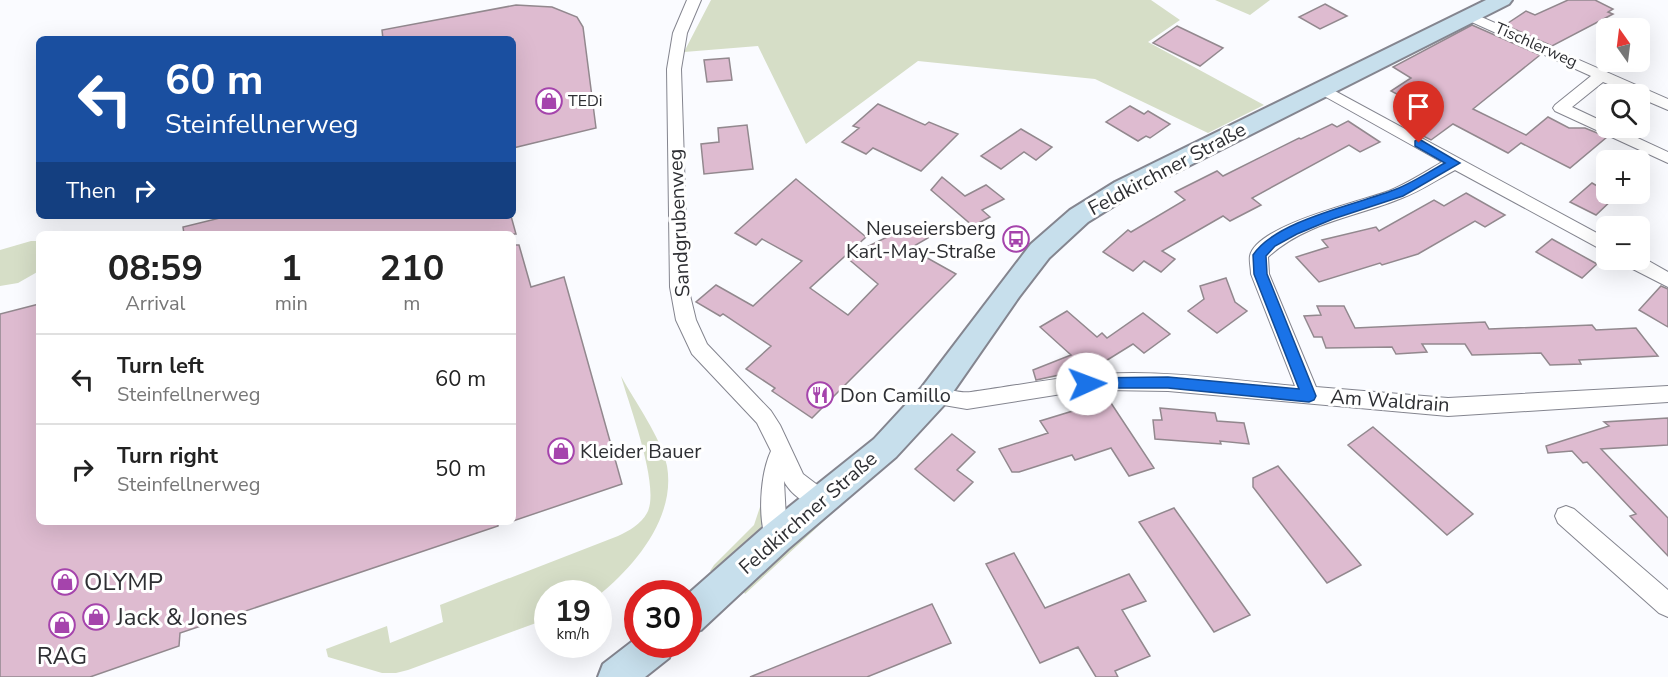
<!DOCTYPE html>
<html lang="en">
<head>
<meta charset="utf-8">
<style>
  :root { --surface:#fff; --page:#f2f2f2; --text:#222; --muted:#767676; --line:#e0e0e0 }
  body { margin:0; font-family:"Nunito Sans",sans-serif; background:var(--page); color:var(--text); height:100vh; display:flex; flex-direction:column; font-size:22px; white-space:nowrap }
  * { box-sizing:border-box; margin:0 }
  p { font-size:20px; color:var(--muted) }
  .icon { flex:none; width:33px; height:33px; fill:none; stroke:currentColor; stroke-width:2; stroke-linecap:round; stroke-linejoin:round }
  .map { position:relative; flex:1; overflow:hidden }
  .details { position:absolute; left:36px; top:231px; width:480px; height:294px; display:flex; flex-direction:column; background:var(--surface); border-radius:9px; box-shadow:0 6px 24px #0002 }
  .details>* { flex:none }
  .guide { position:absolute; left:36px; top:36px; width:480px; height:183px; border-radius:9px; box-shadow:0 6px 24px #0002; background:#1a4fa0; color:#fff; overflow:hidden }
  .needle { width:39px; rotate:346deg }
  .buttons { position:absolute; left:1596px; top:18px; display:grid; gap:12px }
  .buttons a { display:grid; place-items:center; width:54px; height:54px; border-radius:9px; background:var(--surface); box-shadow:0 6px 24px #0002; font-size:30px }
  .speed { position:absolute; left:534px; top:580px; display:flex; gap:12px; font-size:30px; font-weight:700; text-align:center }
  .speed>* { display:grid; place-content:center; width:78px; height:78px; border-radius:50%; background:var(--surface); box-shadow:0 6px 24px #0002; line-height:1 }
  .speed small { font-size:15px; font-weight:400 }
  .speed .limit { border:9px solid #d22; background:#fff; color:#111 }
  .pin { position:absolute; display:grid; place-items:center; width:51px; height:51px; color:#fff; margin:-62px -26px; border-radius:50% 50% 50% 0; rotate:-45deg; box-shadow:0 0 6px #0007 }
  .pin .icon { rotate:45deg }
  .me { position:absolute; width:66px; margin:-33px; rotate:88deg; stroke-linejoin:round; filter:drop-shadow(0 0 4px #0008) }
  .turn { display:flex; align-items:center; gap:21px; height:126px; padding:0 30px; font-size:27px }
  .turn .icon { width:78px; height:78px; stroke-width:2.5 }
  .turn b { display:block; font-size:42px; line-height:51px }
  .then { display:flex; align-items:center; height:57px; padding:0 30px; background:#0003; gap:12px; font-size:22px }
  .eta { display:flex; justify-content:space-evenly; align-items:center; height:102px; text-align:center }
  .eta b { font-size:36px; font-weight:700; line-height:42px }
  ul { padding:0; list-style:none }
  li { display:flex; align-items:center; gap:18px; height:90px; padding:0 30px; border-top:2px solid var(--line) }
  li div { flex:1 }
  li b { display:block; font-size:22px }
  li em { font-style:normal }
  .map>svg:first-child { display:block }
  .green { fill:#d6dec7 }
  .building { fill:#debbd0; stroke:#92888e; stroke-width:1.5 }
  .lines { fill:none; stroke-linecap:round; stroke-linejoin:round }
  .street-casing { stroke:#84858f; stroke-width:2 }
  .secondary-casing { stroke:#84858f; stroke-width:4 }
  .street { fill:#fff; fill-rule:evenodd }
  .secondary { fill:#c7dfec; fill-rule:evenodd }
  .route { fill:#1a73e8; stroke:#114b97; stroke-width:1.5 }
  .labels { text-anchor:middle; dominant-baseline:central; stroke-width:6; stroke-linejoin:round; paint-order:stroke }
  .far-street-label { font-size:16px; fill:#2e2f33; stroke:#fff }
  .far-poi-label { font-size:16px; fill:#2e2f33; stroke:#fff; text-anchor:start }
  .street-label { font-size:20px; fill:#2e2f33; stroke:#fff }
  .poi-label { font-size:20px; fill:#2e2f33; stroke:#fff; text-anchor:start }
  .near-poi-label { font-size:24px; fill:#2e2f33; stroke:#fff; text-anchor:start }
</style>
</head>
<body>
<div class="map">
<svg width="1668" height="677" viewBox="0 0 1668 677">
  <rect width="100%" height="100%" fill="#fafbff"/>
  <path class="green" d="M711 0H1151L1180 20 1148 42 1264 105 1208 133 1095 79 918 61 806 144 758 46 684 52Z
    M1215 0H1270L1250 15Z
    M31 241H39V271L18 283 0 286V250Z
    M621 376C635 402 661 437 667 466 676 517 635 566 599 595L548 594 547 619 408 670 396 673H382L328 657 326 649 387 626 390 643 443 622 440 605 618 536C629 531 641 524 647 513 661 488 629 405 621 376Z
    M760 507H763V522L760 529 713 573 710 571 714 565 754 525Z
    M838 508 745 594 744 592 760 570 834 509Z"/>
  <path class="building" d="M1568 0H1595L1613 9 1608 12 1613 14 1552 46 1505 25 1526 11 1535 15Z
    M1325 4 1347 16 1320 29 1299 17Z
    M516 5 552 7 577 17 583 27 596 128 513 148V39H383L382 30Z
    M1472 25 1540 55 1473 109 1526 135 1548 117 1569 128H1585L1607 137 1570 168 1521 143 1508 153 1453 124 1431 140 1411 130 1434 114 1391 91 1411 78 1393 67Z
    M1177 26 1223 48 1200 66 1153 43Z
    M729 58 732 80 707 82 704 60Z
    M878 104 925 125 929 122 958 134 921 171 873 148 866 154 842 142 859 128 853 126Z
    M1130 106 1144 114 1148 111 1170 124 1150 138 1146 136 1138 141 1106 122Z
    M1348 121 1380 142 1360 152 1349 145 1252 198 1261 205 1230 221 1223 216 1162 251 1175 259 1161 272 1144 261 1133 271 1103 252 1128 230 1131 232 1185 200 1175 192 1217 171 1223 176 1299 138 1301 139 1332 124 1337 127Z
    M747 125 753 169 704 174 701 144 719 142 718 128Z
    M1021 129 1052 147 1036 160 1024 152 1001 169 981 156Z
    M942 177 965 196 986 185 1004 199 982 210 990 217 973 226 931 190Z
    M796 179 866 237 810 288 848 315 878 284 846 257 912 225 928 238 907 250 922 255 956 274 812 418 772 391 775 388 746 369 771 346 723 314 720 316 696 302 716 285 753 306 802 261 762 239 756 245 735 233Z
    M1592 183 1606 191V194L1616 196 1596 215 1570 202Z
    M1466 193 1505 215 1485 227 1475 221 1418 254 1382 265 1380 263 1319 282 1296 257 1328 247 1322 240 1376 227 1379 231 1434 200 1444 206Z
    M228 216H511L516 234H184L183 227Z
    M1552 239 1597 264 1582 278 1536 252Z
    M513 245H519L531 287 564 277 622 484 513 521Z
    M1226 278 1235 302 1247 311 1217 333 1188 311 1204 299 1200 286Z
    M1661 286 1668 289V327L1639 310Z
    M39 304V522H498V526L180 633 179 646 90 677H0V314Z
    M1317 306H1344L1355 328 1485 322 1489 329 1592 325 1596 330 1636 328 1658 356 1579 360 1581 364 1550 365 1541 353 1472 355 1465 344H1422L1427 352 1396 354 1392 347 1326 348 1322 337H1314L1304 316 1321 315Z
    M1067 311 1097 337 1102 333 1107 338 1143 313 1170 334 1144 353 1133 344 1096 367 1036 380 1033 370 1071 355 1040 327Z
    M1109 400 1154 468 1129 476 1111 448 1075 460 1072 455 1019 472H1012L999 449 1048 433 1040 421Z
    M1160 408 1215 413 1217 421 1244 423 1249 444 1220 441 1221 444 1155 439 1153 420H1162Z
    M1668 418V445L1601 449 1668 518V556L1630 516 1636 514 1587 462 1583 463 1572 451 1548 453 1546 446 1609 426 1604 422Z
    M1373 427 1473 514 1447 535 1348 445Z
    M952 434 975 452 957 470 973 482 954 501 915 469Z
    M1278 466 1361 565 1327 583 1253 487V478Z
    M1174 508 1250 615 1214 632 1139 522Z
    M1014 553 1045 608 1129 574 1146 601 1122 610 1150 656 1115 671 1118 677H1096L1078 647 1040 663 986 564Z
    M932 604 951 643 867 677H750Z"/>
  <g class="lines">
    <g class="street-casing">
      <path id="street" d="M687 0H701L687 33 681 69 688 287 696 320 707 344 771 411 780 425 803 474 828 493 831 500 828 507 820 510C807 505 790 494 784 481L787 538 784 545 776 548 768 545C757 521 760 475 771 451L757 423 692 354 676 320 670 287 667 69 673 33Z
        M1470 12 1668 99V110L1640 98V94H1632L1603 82 1572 107 1606 123V128H1616L1668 152V163L1555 111 1553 108 1555 105 1591 76 1465 19 1463 16 1465 13Z
        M1322 84 1606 238V252L1455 170C1438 179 1421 191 1402 198 1356 217 1306 222 1268 257L1269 274 1316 387 1448 398 1668 386V402L1448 416 1168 391 1105 390 1068 393 967 409 926 402 923 396 926 390C941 385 956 394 971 392 1015 386 1058 377 1103 374 1166 370 1231 380 1295 386L1251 274C1251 268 1249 261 1250 256 1256 225 1362 201 1389 191 1408 183 1425 172 1442 162L1317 92 1314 89 1317 86Z
        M1640 256 1668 272V287L1625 265 1622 260H1640Z
        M1566 506 1574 509 1668 590V617L1659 613 1558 523 1555 516 1558 509Z"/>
    </g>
    <g class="secondary-casing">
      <path id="secondary" d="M1486 0H1512L1509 4 1133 194 1088 222 1049 258 1019 297 944 405 896 457 788 549 701 630 688 635V594L764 527 874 439 922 387 1031 244 1070 210 1115 182Z
        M638 637V645H674L669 658 645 677H598L603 664Z"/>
    </g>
    <use href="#street" class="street"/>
    <use href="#secondary" class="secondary"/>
  </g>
  <path class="route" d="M1419 139 1460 163 1403 196 1333 219 1297 234 1275 246 1266 256 1267 274 1316 396 1314 400 1309 402 1168 388H1082L1080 384 1082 379 1087 378 1168 377 1299 389 1254 274 1253 255C1275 221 1354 205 1391 191 1410 185 1428 172 1445 163L1415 146V141Z"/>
  <defs>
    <g id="shop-ring" transform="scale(1.35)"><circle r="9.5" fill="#fff" stroke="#a544ac" stroke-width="1.5"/><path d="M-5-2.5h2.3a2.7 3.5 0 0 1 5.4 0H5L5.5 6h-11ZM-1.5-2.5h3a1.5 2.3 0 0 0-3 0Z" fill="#a544ac"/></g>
    <g id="bus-ring" transform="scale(1.35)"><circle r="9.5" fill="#fff" stroke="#a544ac" stroke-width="1.5"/><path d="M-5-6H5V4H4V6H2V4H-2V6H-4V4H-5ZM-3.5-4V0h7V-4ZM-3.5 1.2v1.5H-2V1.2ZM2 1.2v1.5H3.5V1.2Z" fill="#a544ac"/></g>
    <g id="restaurant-ring" transform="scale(1.35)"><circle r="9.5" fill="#fff" stroke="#a544ac" stroke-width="1.5"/><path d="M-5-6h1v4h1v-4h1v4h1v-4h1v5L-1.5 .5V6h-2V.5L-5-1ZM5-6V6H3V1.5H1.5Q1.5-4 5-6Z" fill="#a544ac"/></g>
  </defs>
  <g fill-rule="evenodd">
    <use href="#shop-ring" x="549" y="101"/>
    <use href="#bus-ring" x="1016" y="239"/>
    <use href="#restaurant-ring" x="820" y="395"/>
    <use href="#shop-ring" x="561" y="451"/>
    <use href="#shop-ring" x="65" y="582"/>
    <use href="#shop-ring" x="96" y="617"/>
    <use href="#shop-ring" x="62" y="625"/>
  </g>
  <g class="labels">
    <g class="far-street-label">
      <text transform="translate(1536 45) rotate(24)">Tischlerweg</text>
    </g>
    <g class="far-poi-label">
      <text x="568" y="101">TEDi</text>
    </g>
    <g class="street-label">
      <text transform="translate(1167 169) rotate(-28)">Feldkirchner Straße</text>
      <text transform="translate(679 223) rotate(-93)">Sandgrubenweg</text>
      <text transform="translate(1390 401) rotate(4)">Am Waldrain</text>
      <text transform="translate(808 513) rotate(-41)">Feldkirchner Straße</text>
    </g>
    <g class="poi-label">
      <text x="996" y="228" text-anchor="end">Neuseiersberg<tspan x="996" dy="23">Karl-May-Straße</tspan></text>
      <text x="840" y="395">Don Camillo</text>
      <text x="580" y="451">Kleider Bauer</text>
    </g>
    <g class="near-poi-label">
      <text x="84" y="582">OLYMP</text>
      <text x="116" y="617">Jack &amp; Jones</text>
      <text x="62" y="656" text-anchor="middle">RAG</text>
    </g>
  </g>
</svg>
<div class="buttons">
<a><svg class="needle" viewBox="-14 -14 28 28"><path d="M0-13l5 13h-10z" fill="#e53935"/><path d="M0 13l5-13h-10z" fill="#767676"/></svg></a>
<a><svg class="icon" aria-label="search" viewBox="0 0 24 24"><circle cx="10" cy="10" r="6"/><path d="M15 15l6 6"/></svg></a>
<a>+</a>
<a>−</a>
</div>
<div class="speed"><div>19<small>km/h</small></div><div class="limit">30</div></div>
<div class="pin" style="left:1419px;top:143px;background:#d93025"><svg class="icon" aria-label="arrive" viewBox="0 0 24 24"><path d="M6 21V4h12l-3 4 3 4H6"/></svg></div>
<svg class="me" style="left:1087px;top:384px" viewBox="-20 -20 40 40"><circle r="19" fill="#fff"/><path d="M0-13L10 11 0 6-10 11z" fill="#1a73e8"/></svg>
<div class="guide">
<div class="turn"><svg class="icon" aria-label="left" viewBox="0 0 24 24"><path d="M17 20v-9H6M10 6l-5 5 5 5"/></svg><div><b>60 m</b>Steinfellnerweg</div></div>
<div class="then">Then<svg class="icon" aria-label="right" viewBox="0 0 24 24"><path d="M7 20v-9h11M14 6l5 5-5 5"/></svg></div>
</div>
<section class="details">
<div class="eta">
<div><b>08:59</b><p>Arrival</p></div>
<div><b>1</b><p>min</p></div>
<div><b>210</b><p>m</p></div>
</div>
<ul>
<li><svg class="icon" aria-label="left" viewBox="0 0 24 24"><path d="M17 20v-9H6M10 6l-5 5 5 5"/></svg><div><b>Turn left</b><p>Steinfellnerweg</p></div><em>60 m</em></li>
<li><svg class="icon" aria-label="right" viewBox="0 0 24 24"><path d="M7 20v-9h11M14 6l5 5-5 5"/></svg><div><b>Turn right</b><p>Steinfellnerweg</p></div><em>50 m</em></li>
</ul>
</section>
</div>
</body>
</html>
